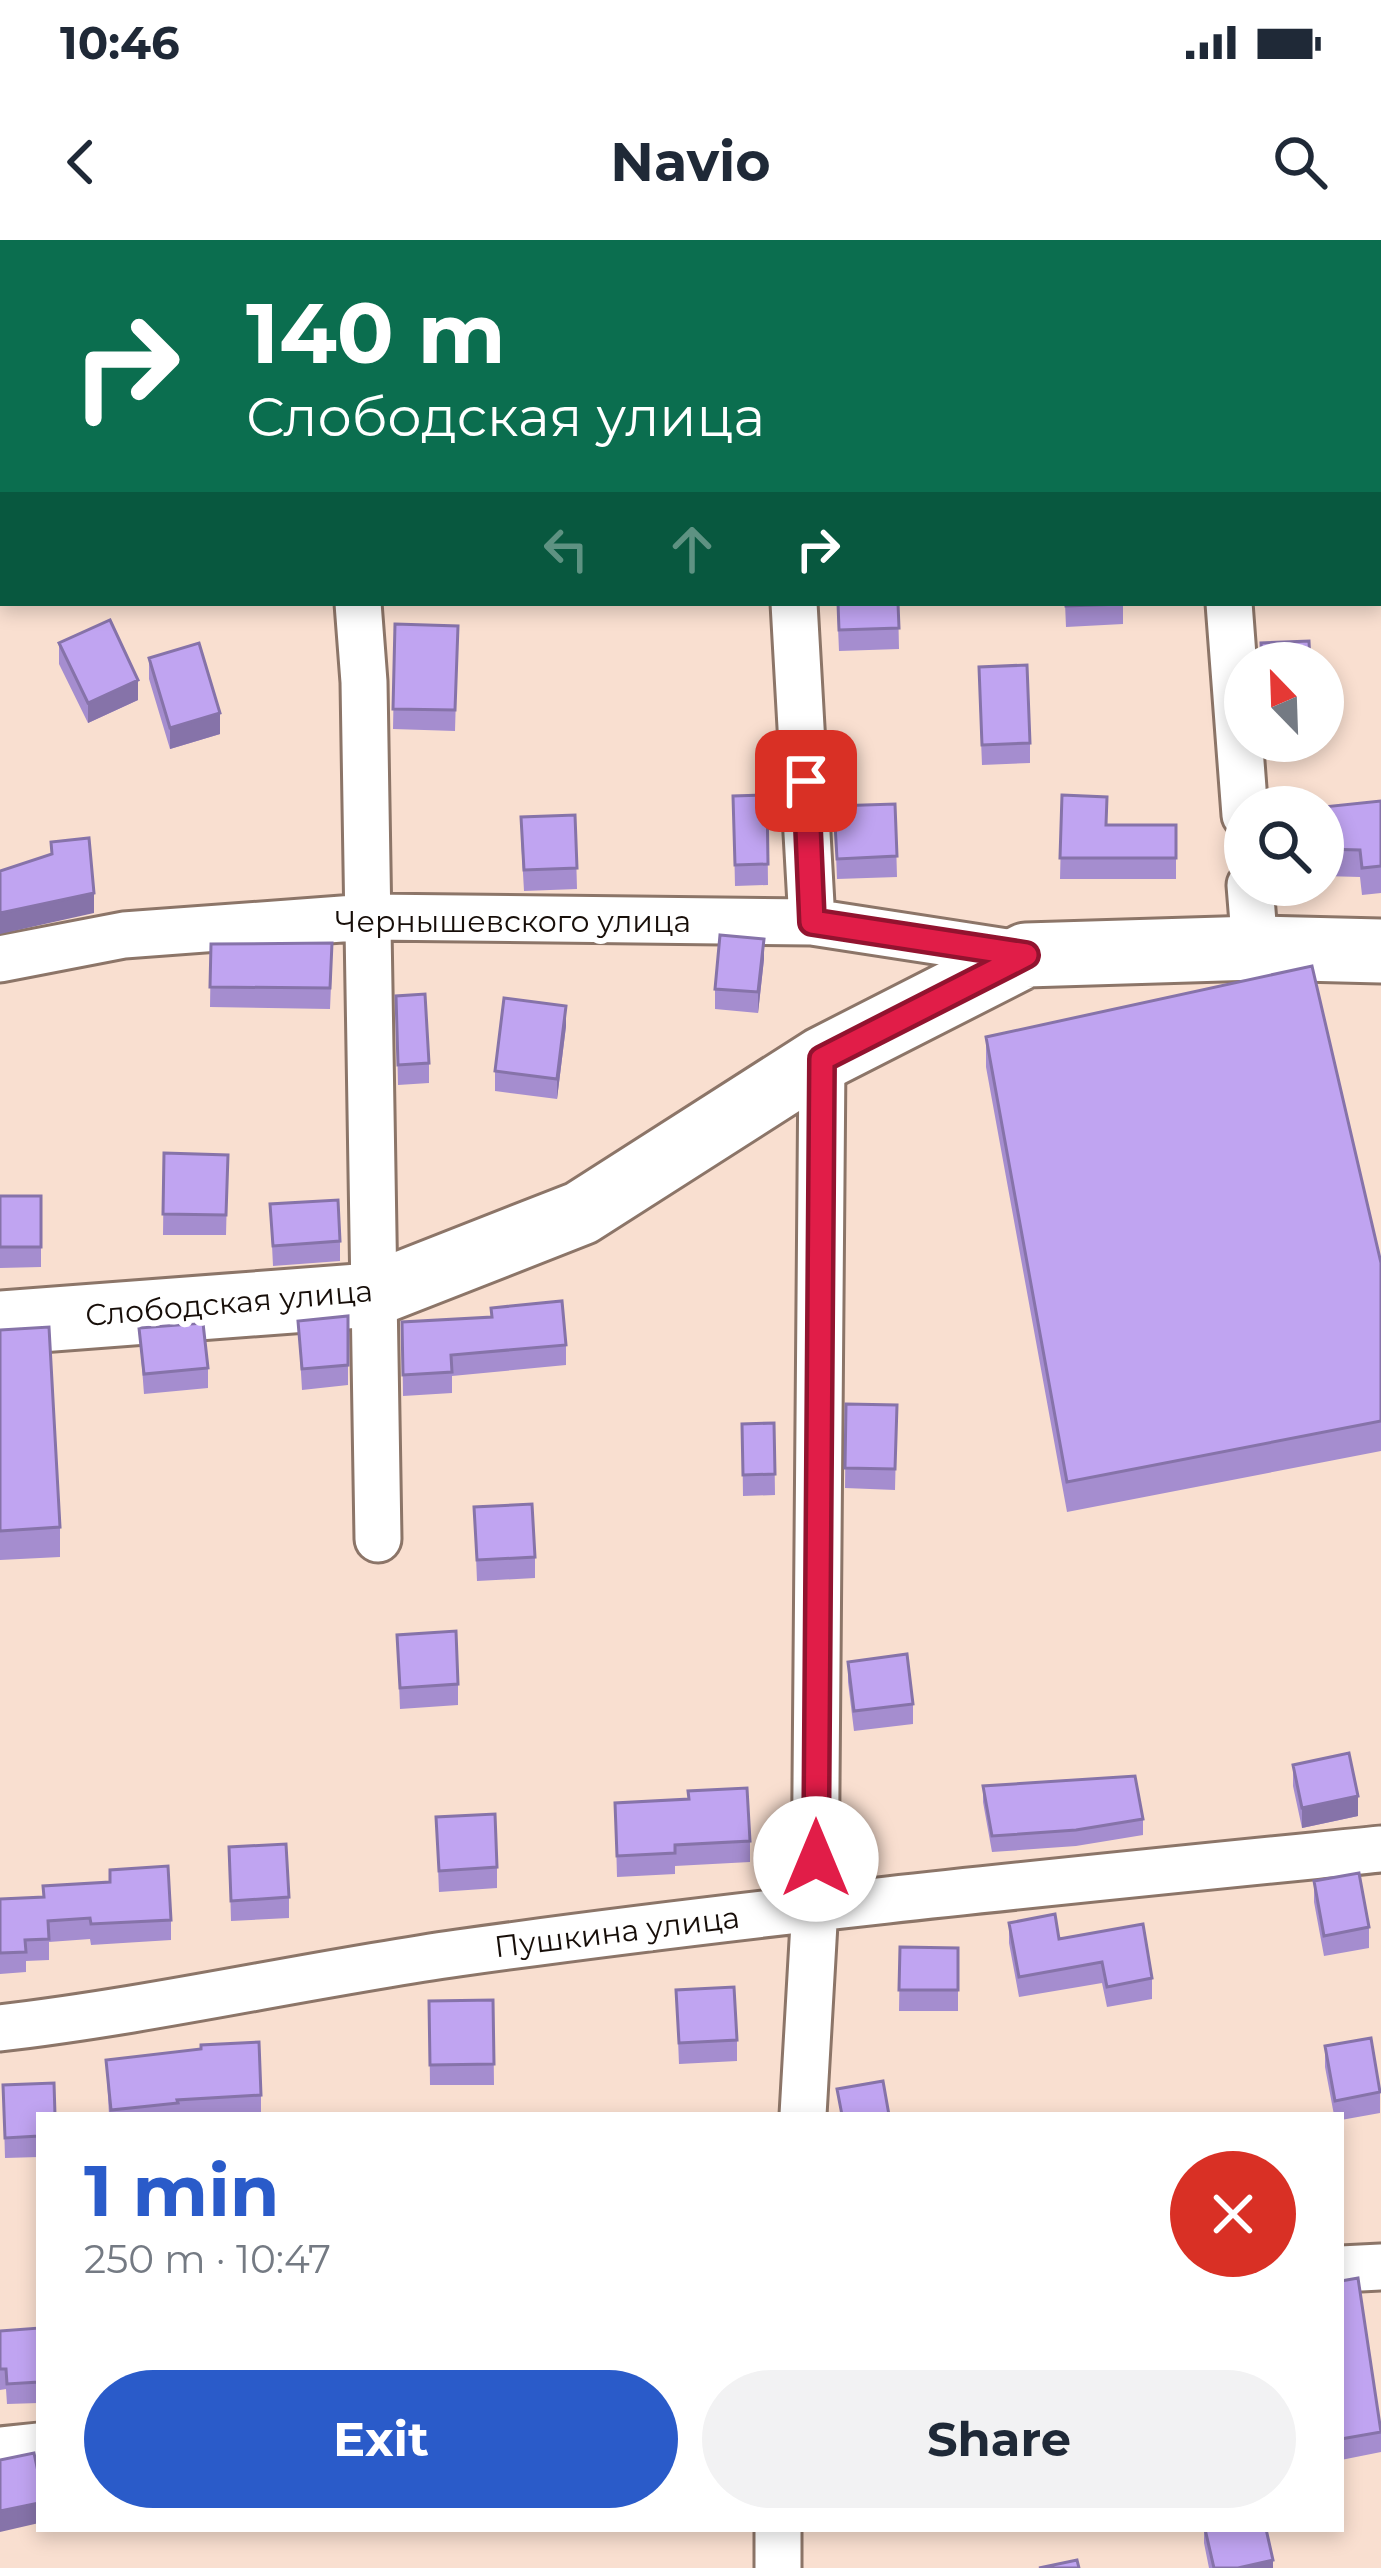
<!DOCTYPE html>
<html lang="en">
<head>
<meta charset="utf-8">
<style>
  :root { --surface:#fff; --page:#f2f2f3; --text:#1f2937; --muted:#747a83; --accent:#2a5bc9 }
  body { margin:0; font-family:Montserrat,sans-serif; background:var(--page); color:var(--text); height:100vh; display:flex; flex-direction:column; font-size:45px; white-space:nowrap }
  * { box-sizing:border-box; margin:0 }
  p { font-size:39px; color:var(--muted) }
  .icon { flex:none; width:66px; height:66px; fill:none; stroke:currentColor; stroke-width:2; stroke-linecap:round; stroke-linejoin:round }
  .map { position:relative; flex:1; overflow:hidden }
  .drawer { position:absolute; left:36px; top:1872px; width:1308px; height:420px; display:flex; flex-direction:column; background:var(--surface); border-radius:0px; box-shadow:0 6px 18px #0003 }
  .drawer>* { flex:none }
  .guide { position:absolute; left:0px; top:0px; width:1383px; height:366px; box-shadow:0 6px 18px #0003; background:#0b6e4f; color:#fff; overflow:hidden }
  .needle { width:78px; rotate:337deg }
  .buttons { position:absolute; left:1224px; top:402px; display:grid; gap:24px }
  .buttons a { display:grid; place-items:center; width:120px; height:120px; border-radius:50%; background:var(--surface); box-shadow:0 6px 18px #0003; font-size:60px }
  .pin { position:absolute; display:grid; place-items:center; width:102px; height:102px; color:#fff; margin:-51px; border-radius:24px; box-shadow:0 6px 18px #0006 }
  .me { position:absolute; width:132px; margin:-66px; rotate:0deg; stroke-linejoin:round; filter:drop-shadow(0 0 9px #0008) }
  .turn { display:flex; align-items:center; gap:42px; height:252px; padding:0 48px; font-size:54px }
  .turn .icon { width:156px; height:156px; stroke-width:2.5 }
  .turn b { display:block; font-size:84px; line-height:102px }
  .lanes { display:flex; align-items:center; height:114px; padding:0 48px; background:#0003; justify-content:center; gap:60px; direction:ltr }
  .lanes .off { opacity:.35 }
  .round { display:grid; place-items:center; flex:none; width:126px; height:126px; border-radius:63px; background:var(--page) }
  .overview { display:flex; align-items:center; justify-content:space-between; height:204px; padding:0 48px }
  h1 { font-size:72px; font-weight:700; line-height:90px; color:var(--accent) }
  .button { display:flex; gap:24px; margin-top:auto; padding:24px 48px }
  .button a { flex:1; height:138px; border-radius:72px; background:var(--accent); color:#fff; font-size:48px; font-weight:700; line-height:138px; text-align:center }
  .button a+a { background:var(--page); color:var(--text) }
  .status { display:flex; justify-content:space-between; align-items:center; height:84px; padding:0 60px; background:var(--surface); direction:ltr }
  .status svg { height:33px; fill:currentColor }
  header { display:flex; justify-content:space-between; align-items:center; height:156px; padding:0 48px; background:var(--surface); font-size:54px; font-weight:700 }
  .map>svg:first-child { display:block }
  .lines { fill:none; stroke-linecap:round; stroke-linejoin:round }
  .stream { stroke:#127a7a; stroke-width:10 }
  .street-casing { stroke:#8c7568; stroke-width:51 }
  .secondary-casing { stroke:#8c7568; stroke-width:69 }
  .street { stroke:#fff; stroke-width:45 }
  .secondary { stroke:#fff; stroke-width:63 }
  .wall { fill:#a58dcf }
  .shaded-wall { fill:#8673a9 }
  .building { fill:#c0a4f1; stroke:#8673a9; stroke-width:3 }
  .route-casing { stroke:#92132f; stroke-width:30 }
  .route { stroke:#e11d48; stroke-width:21 }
  .labels { text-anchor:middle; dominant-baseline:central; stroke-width:12; stroke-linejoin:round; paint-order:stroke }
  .street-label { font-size:30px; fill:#170e09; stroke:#fff }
</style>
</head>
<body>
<div class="status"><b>10:46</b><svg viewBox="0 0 49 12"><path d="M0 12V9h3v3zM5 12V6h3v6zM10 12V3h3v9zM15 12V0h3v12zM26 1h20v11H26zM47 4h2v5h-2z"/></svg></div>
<header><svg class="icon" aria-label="back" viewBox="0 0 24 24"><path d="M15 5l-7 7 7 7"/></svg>Navio<svg class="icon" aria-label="search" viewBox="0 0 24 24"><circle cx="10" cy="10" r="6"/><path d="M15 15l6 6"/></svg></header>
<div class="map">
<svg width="1381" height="2328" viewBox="0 0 1381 2328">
  <rect width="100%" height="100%" fill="#f9dfd0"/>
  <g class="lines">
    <path class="stream" d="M244 3 250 0
      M0 90 3 89"/>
    <g class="street-casing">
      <path id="street" d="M766 0 767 3
        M358 363 364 442 378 1299
        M794 363 812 682
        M1229 363 1245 575
        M1250 645 1255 708
        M0 719 124 695 369 677 812 682 1026 715
        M0 1788C154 1770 305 1735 458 1713 765 1670 1073 1640 1381 1609
        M803 1875 815 1666 822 819
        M1341 2029 1381 2027
        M0 2210 39 2206
        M778 2289V2328"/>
    </g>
    <g class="secondary-casing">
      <path id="secondary" d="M0 1083 372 1055 581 973 822 819 1026 715 1255 708 1381 711"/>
    </g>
    <use href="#street" class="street"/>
    <use href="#secondary" class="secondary"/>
  </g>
  <path class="wall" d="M837 363H898L899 409 839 411Z
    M1065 363H1123V384L1066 387Z
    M395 384 458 386 455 491 393 489Z
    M59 403 138 460 88 483 59 424Z
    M149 418 220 494 170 509 149 439Z
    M979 448 1030 503V523L982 525Z
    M767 555 768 645 735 646 733 556Z
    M1062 555 1106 585H1176V639H1060Z
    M1381 561V653L1362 655 1360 637 1323 636V567Z
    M895 564 897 637 837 639 834 566Z
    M575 575 577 649 524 651 521 598Z
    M211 704 332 723 330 769 210 767Z
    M764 719 758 773 715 769V749Z
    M396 756 429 823V843L398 845Z
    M566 786 557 859 495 851V831Z
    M986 797 1381 1023V1211L1067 1272 986 827Z
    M164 913 228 915 226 995H163Z
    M0 956H41V1027L0 1028Z
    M270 964 340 1001V1021L273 1026Z
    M348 1076V1145L302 1150 298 1081Z
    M402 1082 566 1105V1125L452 1136V1153L403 1156Z
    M139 1088 208 1128V1148L144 1154Z
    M0 1090 60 1287V1317L0 1320Z
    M846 1164 897 1165 895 1250 845 1248Z
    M774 1183 775 1255 743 1256 742 1184Z
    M474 1267 535 1317V1338L477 1341Z
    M397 1395 458 1444V1465L400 1469Z
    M848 1422 913 1464V1484L854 1491 848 1442Z
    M1293 1525 1358 1576 1302 1588 1293 1546Z
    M983 1546 1143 1579V1595L1076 1606 992 1612 983 1562Z
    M615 1563 750 1601V1622L675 1626V1634L617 1637Z
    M436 1577 497 1627V1648L439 1652Z
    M229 1607 289 1657V1678L231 1681Z
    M1314 1641 1369 1687V1708L1324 1716 1314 1662Z
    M0 1659 171 1680V1700L91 1705 90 1699 49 1702V1720L26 1721V1732L0 1734Z
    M1009 1683 1059 1699 1152 1738V1759L1107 1767 1102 1743 1019 1757 1009 1703Z
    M900 1707 958 1708V1771H899Z
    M676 1750 737 1800V1821L679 1824Z
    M493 1760 494 1845H430L429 1761Z
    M1325 1806 1380 1852V1873L1341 1880V1875H1334L1325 1827Z
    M106 1820 261 1855V1875H109Z
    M3 1845 39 1875V1917L5 1918Z
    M1341 2041 1381 2187V2212L1341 2220Z
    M39 2088V2163L7 2164 6 2149 0 2150V2091Z
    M1204 2289H1266L1273 2328H1209L1204 2303Z"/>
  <path class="shaded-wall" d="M138 440V460L88 483V463Z
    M220 473V494L170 509V488Z
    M94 653V673L0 694V673Z
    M764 699V719L758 773V752Z
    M566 766V786L557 859V839Z
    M1358 1556V1576L1302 1588V1568Z
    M39 2263V2283L0 2292V2271Z
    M1273 2320V2328H1238Z"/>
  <path class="building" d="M807 0H882V3H807Z
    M959 0H1014L1015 3H960Z
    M1226 0H1297V3H1226Z
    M838 363H898L899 388 839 390Z
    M1066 363H1123V364L1066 366Z
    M110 380 138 440 88 463 59 403Z
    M395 384 458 386 455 470 393 469Z
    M1309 401 1310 423H1262L1261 403Z
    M199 403 220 473 170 488 149 418Z
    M1027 425 1030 503 982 505 979 427Z
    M767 555 768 624 735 625 733 556Z
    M1062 555 1107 557 1106 585H1176V618H1060Z
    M1312 561V567H1268V562Z
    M1381 561V626L1362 628 1360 610 1323 609V567Z
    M895 564 897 616 837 619 834 566Z
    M575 575 577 628 524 630 521 577Z
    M89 598 94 653 0 673V631L52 614 51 602Z
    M720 695 764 699 758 752 715 749Z
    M332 703 330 748 210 747 211 704Z
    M1312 726 1381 1023V1181L1067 1242 986 797Z
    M425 754 429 823 398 825 396 756Z
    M504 758 566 766 557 839 495 831Z
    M164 913 228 915 226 975 163 974Z
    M0 956H41V1007H0Z
    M338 960 340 1001 273 1006 270 964Z
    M562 1061 566 1105 451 1115 452 1132 403 1135 402 1082 492 1077 491 1068Z
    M348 1076V1125L302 1129 298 1081Z
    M203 1083 208 1128 144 1134 139 1088Z
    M49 1087 60 1287 0 1291V1090Z
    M846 1164 897 1165 895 1229 845 1228Z
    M774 1183 775 1234 743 1235 742 1184Z
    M532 1264 535 1317 477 1320 474 1267Z
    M456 1391 458 1444 400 1448 397 1395Z
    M907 1414 913 1464 854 1471 848 1422Z
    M1349 1513 1358 1556 1302 1568 1293 1525Z
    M1135 1536 1143 1579 1076 1590 992 1596 983 1546Z
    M747 1548 750 1601 675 1605V1613L617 1616 615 1563 689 1559 688 1551Z
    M495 1574 497 1627 439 1631 436 1577Z
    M286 1604 289 1657 231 1661 229 1607Z
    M168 1626 171 1680 91 1684 90 1678 48 1681 49 1699 25 1700 26 1712 0 1713V1659L44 1657 43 1646 110 1642V1630Z
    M1359 1633 1369 1687 1324 1696 1314 1641Z
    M1055 1674 1059 1699 1143 1684 1152 1738 1107 1747 1102 1722 1019 1737 1009 1683Z
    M900 1707 958 1708V1750H899Z
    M734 1747 737 1800 679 1803 676 1750Z
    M493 1760 494 1824 430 1825 429 1761Z
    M1371 1798 1380 1852 1335 1861 1325 1806Z
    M259 1802 261 1855 177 1860 178 1863 111 1870 106 1820 201 1809V1805Z
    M883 1841 889 1875H842L837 1849Z
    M54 1843 55 1875H39V1896L5 1898 3 1845Z
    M1358 2038 1381 2192 1341 2199V2041Z
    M39 2088V2142L7 2144 6 2129H0V2091Z
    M34 2213 37 2227 39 2226V2263L0 2271V2220Z
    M1205 2289H1266L1273 2320 1238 2328H1214Z
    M1077 2320 1079 2328H1039Z"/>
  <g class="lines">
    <g class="route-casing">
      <path id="route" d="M806 541 812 682 1026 715 822 819 816 1619"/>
    </g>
    <use href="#route" class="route"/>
  </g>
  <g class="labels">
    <g class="street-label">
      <text x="513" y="681">Чернышевского улица</text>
      <text transform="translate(229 1063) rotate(-5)">Слободская улица</text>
      <text transform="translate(617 1692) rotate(-7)">Пушкина улица</text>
    </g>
  </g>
</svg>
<div class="buttons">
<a><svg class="needle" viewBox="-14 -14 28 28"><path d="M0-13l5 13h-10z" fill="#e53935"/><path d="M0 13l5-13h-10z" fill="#747a83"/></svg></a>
<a><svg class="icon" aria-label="search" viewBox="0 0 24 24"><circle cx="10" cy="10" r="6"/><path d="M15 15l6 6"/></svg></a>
</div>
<div class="pin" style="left:806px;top:541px;background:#d93025"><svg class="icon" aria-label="arrive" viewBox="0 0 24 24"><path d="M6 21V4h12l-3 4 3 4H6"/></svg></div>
<svg class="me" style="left:816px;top:1619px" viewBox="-20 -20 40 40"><circle r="19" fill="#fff"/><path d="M0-13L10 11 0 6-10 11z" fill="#e11d48"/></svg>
<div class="guide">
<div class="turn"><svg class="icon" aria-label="right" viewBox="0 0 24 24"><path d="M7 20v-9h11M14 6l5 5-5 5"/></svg><div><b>140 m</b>Слободская улица</div></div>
<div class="lanes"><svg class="icon off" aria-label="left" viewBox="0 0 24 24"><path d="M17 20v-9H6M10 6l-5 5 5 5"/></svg><svg class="icon off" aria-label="ahead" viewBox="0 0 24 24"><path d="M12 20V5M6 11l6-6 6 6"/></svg><svg class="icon" aria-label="right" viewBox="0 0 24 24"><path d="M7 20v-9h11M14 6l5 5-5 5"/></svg></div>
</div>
<section class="drawer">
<div class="overview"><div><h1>1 min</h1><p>250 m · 10:47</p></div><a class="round" style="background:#d93025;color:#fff"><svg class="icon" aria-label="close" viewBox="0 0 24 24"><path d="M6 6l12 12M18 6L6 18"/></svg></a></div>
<div class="button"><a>Exit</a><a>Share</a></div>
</section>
</div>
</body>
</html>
